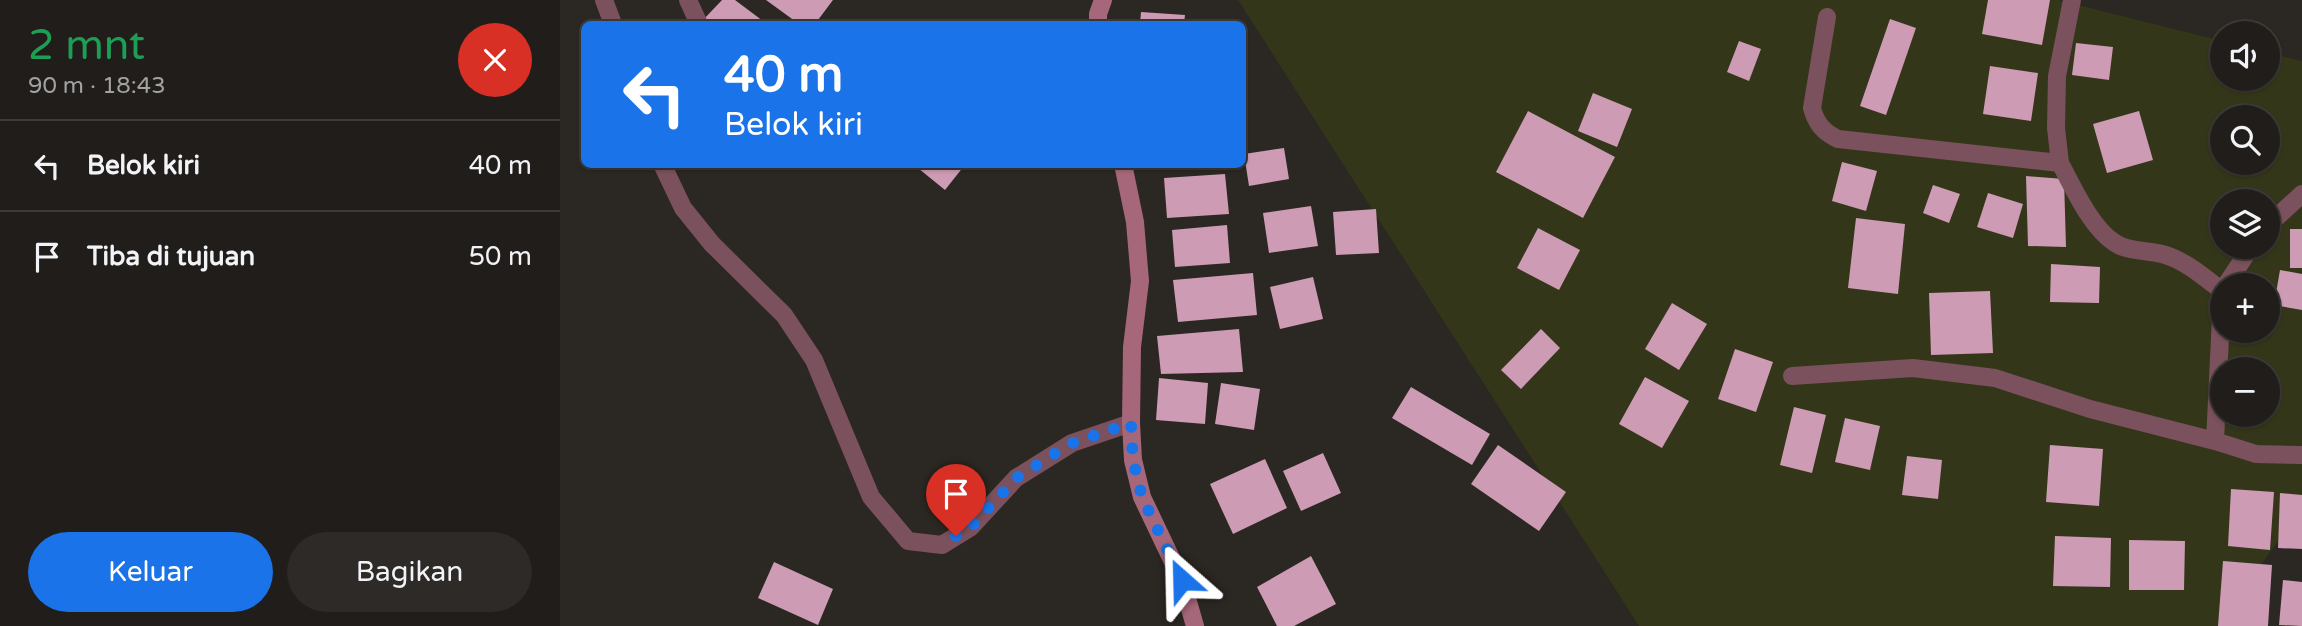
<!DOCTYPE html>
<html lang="id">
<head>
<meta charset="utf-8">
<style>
  :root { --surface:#201d1a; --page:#2d2a27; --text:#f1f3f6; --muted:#a2a2a2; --line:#3d3b39; --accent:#1a73e8 }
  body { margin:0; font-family:"Varela Round",sans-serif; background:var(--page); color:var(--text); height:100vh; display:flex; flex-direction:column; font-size:26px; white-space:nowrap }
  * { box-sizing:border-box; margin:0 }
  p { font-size:23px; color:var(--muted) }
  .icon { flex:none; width:38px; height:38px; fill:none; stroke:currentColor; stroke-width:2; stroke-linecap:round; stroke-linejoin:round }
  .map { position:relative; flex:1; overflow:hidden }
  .details { display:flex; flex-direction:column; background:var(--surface); width:560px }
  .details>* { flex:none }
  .banner { position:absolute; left:21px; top:21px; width:665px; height:147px; border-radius:10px; box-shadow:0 2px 5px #0004,0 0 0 2px var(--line); background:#1a73e8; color:#fff; overflow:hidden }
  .buttons { position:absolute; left:1650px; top:21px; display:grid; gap:14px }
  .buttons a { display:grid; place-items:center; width:70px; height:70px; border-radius:50%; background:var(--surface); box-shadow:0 2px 5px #0004,0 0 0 2px var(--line); font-size:35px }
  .pin { position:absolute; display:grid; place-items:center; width:60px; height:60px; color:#fff; margin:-72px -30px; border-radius:50% 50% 50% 0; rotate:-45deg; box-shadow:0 0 7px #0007 }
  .pin .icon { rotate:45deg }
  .me { position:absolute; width:77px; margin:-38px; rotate:335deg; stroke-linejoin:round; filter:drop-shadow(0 0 5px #0008) }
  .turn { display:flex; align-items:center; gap:24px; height:147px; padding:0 28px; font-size:32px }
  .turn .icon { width:91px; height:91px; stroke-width:2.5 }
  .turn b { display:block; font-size:49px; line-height:60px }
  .round { display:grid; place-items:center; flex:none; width:74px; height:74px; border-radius:37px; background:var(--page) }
  .headline { display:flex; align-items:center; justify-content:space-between; height:119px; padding:0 28px }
  h1 { font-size:42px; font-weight:600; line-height:52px; color:#1e9e55 }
  .action { display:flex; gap:14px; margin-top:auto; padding:14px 28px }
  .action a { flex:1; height:80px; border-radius:42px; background:var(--accent); color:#fff; font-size:28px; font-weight:600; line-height:80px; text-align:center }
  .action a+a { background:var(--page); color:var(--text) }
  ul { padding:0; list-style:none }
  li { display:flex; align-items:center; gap:21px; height:91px; padding:0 28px; border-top:2px solid var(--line) }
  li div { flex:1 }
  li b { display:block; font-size:26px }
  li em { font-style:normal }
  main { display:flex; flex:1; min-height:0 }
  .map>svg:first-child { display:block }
  .green { fill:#34361a; fill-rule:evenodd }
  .building { fill:#cd9bb3 }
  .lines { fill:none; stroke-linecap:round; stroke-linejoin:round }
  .street { stroke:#7a515d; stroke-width:18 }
  .secondary { stroke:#a7677b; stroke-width:18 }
  .route { stroke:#1a73e8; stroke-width:12; stroke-dasharray:0 21.6 }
</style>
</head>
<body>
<main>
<section class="details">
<div class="headline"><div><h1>2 mnt</h1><p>90 m · 18:43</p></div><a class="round" style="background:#d93025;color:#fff"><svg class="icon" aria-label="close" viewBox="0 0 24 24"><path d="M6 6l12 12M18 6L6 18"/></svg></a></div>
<ul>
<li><svg class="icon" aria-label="left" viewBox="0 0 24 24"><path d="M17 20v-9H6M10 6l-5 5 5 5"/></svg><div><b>Belok kiri</b></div><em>40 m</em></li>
<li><svg class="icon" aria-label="arrive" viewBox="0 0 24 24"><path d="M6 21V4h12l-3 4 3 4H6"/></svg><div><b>Tiba di tujuan</b></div><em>50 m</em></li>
</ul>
<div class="action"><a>Keluar</a><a>Bagikan</a></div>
</section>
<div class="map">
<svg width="1742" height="626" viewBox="0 0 1742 626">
  <rect width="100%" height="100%" fill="#2b2722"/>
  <path class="green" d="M678 0H1498L1662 41V79H1708V53L1742 61V507L1658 626H1079ZM1662 117H1708V163H1662ZM1662 201H1708V247H1662ZM1662 285H1708V331H1662ZM1662 369H1708V415H1662Z"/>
  <path class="building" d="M162 0H175L207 24H149L143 20Z
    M206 0H273L255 24H239Z
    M1428 0H1490L1482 45 1422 34Z
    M581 12 625 15 624 24H580Z
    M1330 19 1356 28 1326 115 1300 106Z
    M1179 41 1201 49 1189 81 1167 72Z
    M1516 43 1553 47 1549 80 1512 75Z
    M1430 66 1478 73 1471 121 1423 114Z
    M1033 93 1072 109 1057 147 1018 131Z
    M968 111 1055 157 1023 218 936 172Z
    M1579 111 1593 160 1547 173 1533 124Z
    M724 148 729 179 689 186 684 154Z
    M1282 162 1317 171 1306 211 1272 201Z
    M353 164H401L404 166 385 190Z
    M665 174 669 214 607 218 604 178Z
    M1466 176 1504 179 1506 247 1468 246Z
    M1373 185 1400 194 1389 223 1363 213Z
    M1428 193 1463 204 1453 238 1417 227Z
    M751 206 758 246 709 253 703 213Z
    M816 209 819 253 776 255 773 212Z
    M1296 218 1345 224 1338 294 1288 288Z
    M667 225 670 263 615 267 612 230Z
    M978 228 1020 250 999 290 957 268Z
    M1730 229H1742V268H1730Z
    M1491 264 1540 267 1539 303 1490 302Z
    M1720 270 1742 274V310L1714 305Z
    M693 273 697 315 618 322 613 280Z
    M753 277 763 319 720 329 710 287Z
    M1430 291 1433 353 1371 355 1369 293Z
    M1112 303 1147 324 1119 370 1085 349Z
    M679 329 683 372 601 374 597 336Z
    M981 329 1000 348 961 389 941 370Z
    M1175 349 1213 362 1196 412 1158 399Z
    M1085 377 1129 401 1102 448 1059 424Z
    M599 378 648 383 645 424 596 420Z
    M661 383 700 389 694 430 655 424Z
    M851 387 930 434 912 465 832 418Z
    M1234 407 1266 415 1252 473 1220 465Z
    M1285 418 1320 426 1310 470 1275 462Z
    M938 445 1006 492 979 531 911 484Z
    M1490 445 1543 449 1539 506 1486 502Z
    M763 453 781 493 741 511 723 471Z
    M1347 456 1382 460 1378 499 1342 495Z
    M705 459 727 508 673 534 650 484Z
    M1671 489 1714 492 1710 550 1668 546Z
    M1720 493 1742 495V549L1718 548Z
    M1495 536 1551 538 1550 587 1493 586Z
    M1569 540 1625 541 1624 590H1569Z
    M751 556 776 604 734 626H717L697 587Z
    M1663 561 1712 565 1708 626H1658Z
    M214 562 273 589 258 625 198 598Z
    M1723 580 1742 582V626L1719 625Z"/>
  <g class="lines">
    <path class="street" d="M44 0 53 24
      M128 0 139 24
      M1267 17 1252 108C1256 123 1263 132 1278 139L1500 163C1513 187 1531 228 1555 243 1568 252 1588 250 1602 254 1625 260 1644 277 1662 291
      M1500 163 1496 128 1497 76 1512 0
      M102 164 123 208 152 244 224 315 254 360 311 497 348 541 382 545 411 527 456 478 512 443 571 423
      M1708 225 1742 194
      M1666 285 1691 247
      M1662 296 1655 441 1696 454 1742 455
      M1232 376 1353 368 1435 378 1530 409 1655 441"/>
    <path class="secondary" d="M538 24V14L543 0
      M563 164 575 222 580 281 572 347 571 423 573 460 582 497 622 581 635 626"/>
  </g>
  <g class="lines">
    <path class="route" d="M396 536 411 527 456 478 512 443 571 423 573 460 582 497 622 580"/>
  </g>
</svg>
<div class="buttons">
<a><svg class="icon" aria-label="sound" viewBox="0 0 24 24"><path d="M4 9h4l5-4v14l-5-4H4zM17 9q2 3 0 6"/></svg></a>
<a><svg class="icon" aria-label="search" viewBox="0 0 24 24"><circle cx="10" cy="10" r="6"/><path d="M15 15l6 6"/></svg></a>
<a><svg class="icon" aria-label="layers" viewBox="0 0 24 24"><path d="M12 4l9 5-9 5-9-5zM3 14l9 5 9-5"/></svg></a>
<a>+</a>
<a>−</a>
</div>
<div class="pin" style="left:396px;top:536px;background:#d93025"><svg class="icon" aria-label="arrive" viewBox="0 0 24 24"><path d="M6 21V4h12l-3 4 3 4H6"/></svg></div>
<svg class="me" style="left:622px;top:580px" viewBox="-20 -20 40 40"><path d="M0-17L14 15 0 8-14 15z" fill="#1a73e8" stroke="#fff" stroke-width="4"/></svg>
<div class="banner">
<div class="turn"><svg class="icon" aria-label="left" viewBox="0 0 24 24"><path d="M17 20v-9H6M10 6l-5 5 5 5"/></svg><div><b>40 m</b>Belok kiri</div></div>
</div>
</div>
</main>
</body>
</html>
